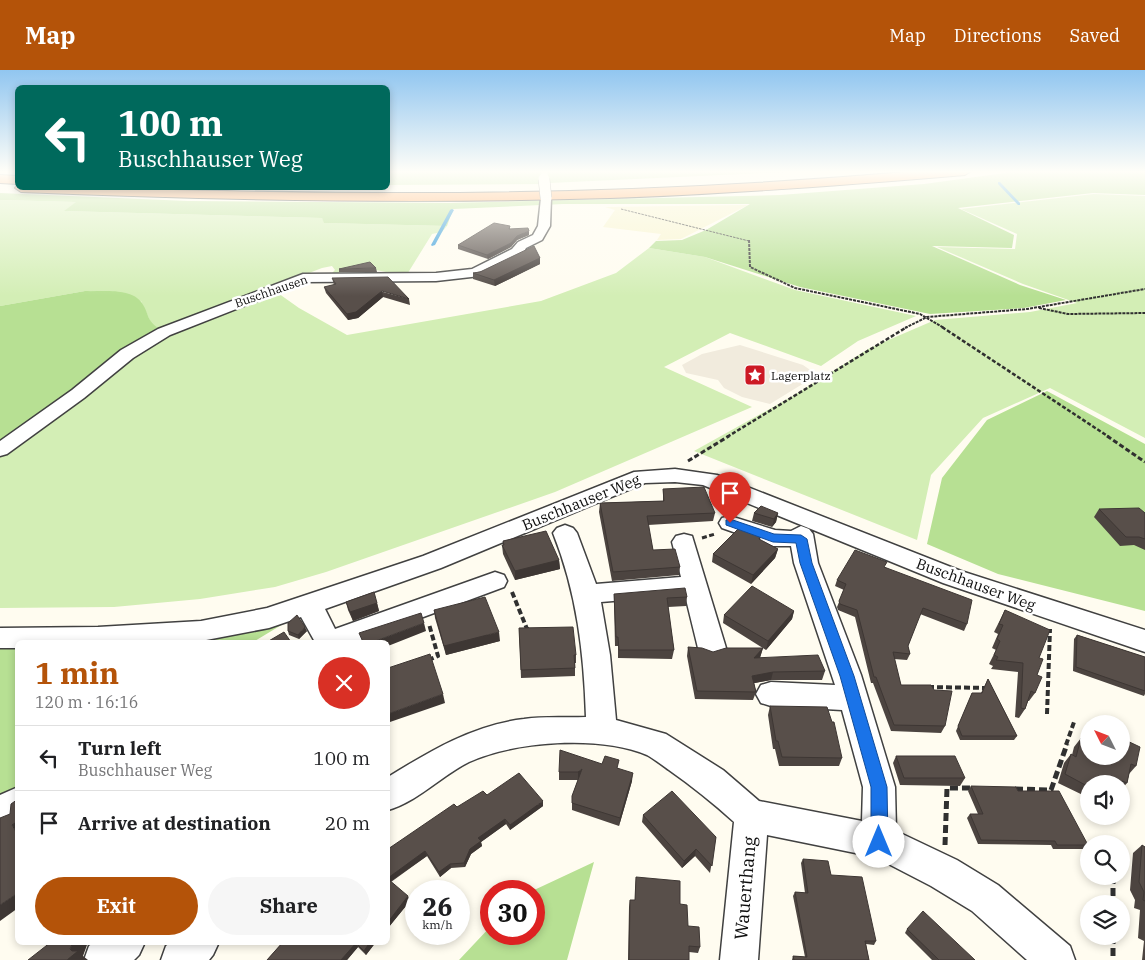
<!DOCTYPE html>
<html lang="en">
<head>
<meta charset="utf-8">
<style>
  :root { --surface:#fff; --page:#f6f6f6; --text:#202124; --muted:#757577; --line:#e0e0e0; --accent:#b45309 }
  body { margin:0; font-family:"IBM Plex Serif",serif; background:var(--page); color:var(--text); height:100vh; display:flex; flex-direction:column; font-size:19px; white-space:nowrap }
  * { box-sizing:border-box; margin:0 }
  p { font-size:16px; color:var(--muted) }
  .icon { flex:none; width:28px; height:28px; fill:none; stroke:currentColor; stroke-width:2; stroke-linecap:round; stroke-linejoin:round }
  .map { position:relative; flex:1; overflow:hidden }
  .side { position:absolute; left:15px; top:570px; width:375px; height:305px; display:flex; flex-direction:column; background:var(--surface); border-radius:8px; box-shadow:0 2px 8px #0003 }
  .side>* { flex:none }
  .banner { position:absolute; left:15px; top:15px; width:375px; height:105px; border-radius:8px; box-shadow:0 2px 8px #0003; background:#00695c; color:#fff; overflow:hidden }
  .needle { width:32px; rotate:312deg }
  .fabs { position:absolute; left:1080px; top:645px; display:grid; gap:10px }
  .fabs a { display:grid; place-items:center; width:50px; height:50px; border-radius:50%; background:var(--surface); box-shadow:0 2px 8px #0003; font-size:25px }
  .speed { position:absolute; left:405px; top:810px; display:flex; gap:10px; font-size:25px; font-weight:700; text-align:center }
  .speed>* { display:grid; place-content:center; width:65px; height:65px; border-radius:50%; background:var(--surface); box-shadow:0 2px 8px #0003; line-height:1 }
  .speed small { font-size:12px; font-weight:400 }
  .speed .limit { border:8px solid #d22; background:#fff; color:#111 }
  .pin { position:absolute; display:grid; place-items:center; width:42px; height:42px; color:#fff; margin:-51px -21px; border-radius:50% 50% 50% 0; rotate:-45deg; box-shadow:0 0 5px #0007 }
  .pin .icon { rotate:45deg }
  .me { position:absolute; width:55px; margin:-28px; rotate:0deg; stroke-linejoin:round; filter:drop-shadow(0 0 4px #0008) }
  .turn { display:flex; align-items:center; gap:18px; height:105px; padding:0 20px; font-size:22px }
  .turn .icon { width:65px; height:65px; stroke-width:2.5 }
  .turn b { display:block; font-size:35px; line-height:42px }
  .round { display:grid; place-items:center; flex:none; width:52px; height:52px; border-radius:26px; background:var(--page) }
  .summary { display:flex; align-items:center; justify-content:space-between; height:85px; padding:0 20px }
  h1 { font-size:30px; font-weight:700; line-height:38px; color:var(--accent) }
  .primary-button { display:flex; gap:10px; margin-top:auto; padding:10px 20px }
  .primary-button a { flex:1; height:58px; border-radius:30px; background:var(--accent); color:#fff; font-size:20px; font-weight:700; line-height:58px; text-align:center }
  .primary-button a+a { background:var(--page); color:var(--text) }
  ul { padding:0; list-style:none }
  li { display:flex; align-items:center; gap:15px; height:65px; padding:0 20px; border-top:1px solid var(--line) }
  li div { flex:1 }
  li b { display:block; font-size:19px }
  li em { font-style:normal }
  header { display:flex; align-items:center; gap:30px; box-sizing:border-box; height:70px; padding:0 25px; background:var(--accent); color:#fff }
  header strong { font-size:24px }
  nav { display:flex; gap:28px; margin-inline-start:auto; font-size:18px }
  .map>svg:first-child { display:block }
  .farmland { fill:#f8f4cd }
  .green { fill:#d3eeb5 }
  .forest { fill:#b7e093 }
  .plaza { fill:#f1ebdd }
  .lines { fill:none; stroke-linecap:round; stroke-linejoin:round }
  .stream { fill:#2f99da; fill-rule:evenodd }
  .minor-casing { stroke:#414141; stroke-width:3 }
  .highway-casing { stroke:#1f1f1f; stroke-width:2 }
  .path-far5 { stroke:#303030; stroke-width:1; stroke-dasharray:2.5 1; stroke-linecap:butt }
  .path-far4 { stroke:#303030; stroke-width:2; stroke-dasharray:3 1; stroke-linecap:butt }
  .path-far3 { stroke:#303030; stroke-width:2.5; stroke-dasharray:4 2; stroke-linecap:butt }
  .path-far2 { stroke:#303030; stroke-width:3; stroke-dasharray:5 2.5; stroke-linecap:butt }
  .path-far1 { stroke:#303030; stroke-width:4; stroke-dasharray:6 3; stroke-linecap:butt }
  .path { stroke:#303030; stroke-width:5; stroke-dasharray:8 4; stroke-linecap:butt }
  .minor { fill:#fff; fill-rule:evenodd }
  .highway { fill:#ff9c4e; fill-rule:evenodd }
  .minor-bridge-casing { stroke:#414141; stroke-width:12; stroke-linecap:butt }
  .minor-bridge { stroke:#fff; stroke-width:11 }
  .wall { fill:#4c4440 }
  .shaded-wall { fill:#3e3734 }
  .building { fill:#584f4a; stroke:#3e3734 }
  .route { fill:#1a73e8; stroke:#114b97 }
  .labels { text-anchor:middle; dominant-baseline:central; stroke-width:5; stroke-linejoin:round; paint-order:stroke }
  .far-street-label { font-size:12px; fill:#0e0e0e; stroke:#fff }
  .far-poi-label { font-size:12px; fill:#0e0e0e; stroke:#fff; text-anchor:start }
  .street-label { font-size:15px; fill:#0e0e0e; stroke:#fff }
  .near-street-label { font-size:18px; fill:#0e0e0e; stroke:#fff }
</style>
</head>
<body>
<header>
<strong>Map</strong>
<nav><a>Map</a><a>Directions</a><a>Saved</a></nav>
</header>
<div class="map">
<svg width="1145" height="890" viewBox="0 0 1145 890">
  <rect width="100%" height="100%" fill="#fffcf0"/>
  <path class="farmland" d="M748 135 681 169 657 170 661 164 603 157 615 140 605 137Z"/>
  <path class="green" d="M1094 124 1145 126V368L1050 318 983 348 931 405 917 470 694 381 793 326 870 278 935 250 1030 242 1077 233 1023 214 937 177 1015 179 1017 164 961 139Z
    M0 130 77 132 65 141 322 148 325 153 447 156 442 162 432 164 406 206 361 197 330 205 335 200 332 196 322 198 162 260 152 255 141 231 85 221 0 236Z
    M649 178 705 187 795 220 916 246 858 271 821 296 730 263 664 297 752 337 555 422 326 502 275 517 200 529 114 537 0 538V384L150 272 275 221 299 238 347 265 541 231 616 203Z"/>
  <path class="forest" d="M388 101H541L543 114 388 115Z
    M547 101H806L549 113Z
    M1020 101H1145V125L1093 123 958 138 1014 165 1012 178 932 176 1020 215 1066 230 1024 238 930 244 800 217 705 187 649 178 656 171 682 170 706 160 750 134H563L453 139 447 156 324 153 322 148 64 141 76 132 0 130V123L188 131 450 133 780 125 924 114Z
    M85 221C101 222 131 217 142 233 150 245 146 252 162 260L0 375V236Z
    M1047 321 1145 374V541L998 504 927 474 942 408 987 350Z
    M293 548 253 572H159L187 570Z
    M17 575V718L0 729V576Z
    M594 792 567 890H459L491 856V864H534V821H532Z"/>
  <path class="plaza" d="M740 275 803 295 816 304 814 307 770 334 742 327 724 318 718 310 686 303 682 295 702 284Z"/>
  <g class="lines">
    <path class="stream" d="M998 112H1000L1020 133V135H1018L998 114Z
      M452 139 454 140 435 175 432 176 431 175 450 140Z"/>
    <g class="minor-casing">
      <path id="minor" d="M546 125 551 128 550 156 542 170 526 178 522 185 480 206 436 211 305 212 170 265 133 288 84 328 7 384 0 386V371L72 320 121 280 158 259 303 204 436 203 472 199 512 179 518 172 533 165 538 156 541 128Z
        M675 399 717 405 961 501 1145 560V582L943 513 703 415 675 412 645 413 441 498 325 539 335 559 495 502 504 505 507 511 504 517 356 572H315L301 547 269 558 201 571 18 572V578H0V558L98 557 201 551 267 538 423 486 634 402Z
        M730 446 775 460 791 461 801 456 809 459 813 464 818 493 861 605 895 717 896 761 957 790 998 815 1070 876 1075 890H1027L972 841 931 816 875 787 767 765 758 890H720L734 752C713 733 692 716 669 700 662 695 654 689 647 685 600 665 515 671 469 692 441 706 417 732 388 740V707C430 681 473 655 524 649 544 646 565 648 586 647 584 583 577 523 553 463L557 458 565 455 573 458 577 463 596 514 681 507 672 472 676 466 684 464 692 466 726 578 722 586 712 589 702 586 698 578 685 525 601 532 610 585 616 650 666 664 723 700 759 731 862 751 863 717 842 640 771 636 761 633 756 624 761 615 771 612 835 615 794 493 791 476H773L722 458 719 453 722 448Z
        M18 717V751L0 759V725Z
        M94 872H145L139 885 134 890H84L89 876Z
        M171 872H219L213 885 209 890H161L166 876Z"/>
    </g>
    <g class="highway-casing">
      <path id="highway" d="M917 101H971L965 105C847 115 728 124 610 128 413 134 217 130 21 122L15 118 18 115V118C137 118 256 123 375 123 556 124 737 117 917 101Z
        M0 105 18 106V114L0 113Z"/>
    </g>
    <path class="path-far5" d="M621 139 749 171"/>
    <path class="path-far4" d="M749 170 750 197 795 218 920 244 944 258
      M1039 238 1068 244 1145 243
      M905 258 927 247 1027 239 1145 219"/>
    <path class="path-far3" d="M942 257 1109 367
      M727 367 907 257"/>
    <path class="path-far2" d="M1107 366 1145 392
      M688 391 729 366
      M702 468 715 464"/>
    <path class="path-far1" d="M512 522 527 559H530
      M428 590 438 586 429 554
      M928 617 987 618
      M1047 644 1050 559
      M1066 675 1074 652"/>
    <path class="path" d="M1015 719 1051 720 1067 674
      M945 775 947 718H974
      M1113 806V834
      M1113 866V890"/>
    <use href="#minor" class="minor"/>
    <use href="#highway" class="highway"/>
    <g class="minor-bridge-casing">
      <path id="minor-bridge" d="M544 109 546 128"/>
    </g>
    <use href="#minor-bridge" class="minor-bridge"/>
  </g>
  <path class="wall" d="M510 156V159L529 165 517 170 511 177 488 189 458 179V175Z
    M540 188V194L495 216 473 209V203Z
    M376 198 377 202H339V199Z
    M332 208 409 229 410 235 383 227 358 248 348 250 326 223 324 217 334 215Z
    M663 419 715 443 713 451 648 455 653 480 680 497 679 505 612 511 599 442 600 433 663 431Z
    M1099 439 1145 443V480L1134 475 1120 476 1094 447Z
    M754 443H778L776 452 772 457 752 451Z
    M761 465 760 470 778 479 775 488 751 514 712 492 713 484Z
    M503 471 559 490 560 499 515 510 503 484 502 475H503Z
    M885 497 967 554 964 561 920 544 908 576 910 584 907 590 894 589 901 615 945 656 941 663 891 661 873 613H871L855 547 838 540 837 537 844 520 835 516 837 510Z
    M614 524 687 527 686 536 668 537 674 580 672 589 618 588V576H615L614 533Z
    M346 532 377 533 379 541 353 551 348 540Z
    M434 540 500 571 446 585 435 548Z
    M1005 540 1039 588 1035 623 1029 631H1028L1025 639 1019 648 1015 647 1018 602 991 599 993 596 989 594 996 580 992 578 998 564 994 562Z
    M794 541 792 549 766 580 723 553 724 545Z
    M519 558 576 585V593H575V606L521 608Z
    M288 561H307L299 569 289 565Z
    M1077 565 1145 587V624L1144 626 1073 601 1074 569Z
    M688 577 713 582 763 578 760 588 825 601 822 610H771L754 613 756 622 753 630 695 629 687 586Z
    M988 609 1017 666 1014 670H960L956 661 970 628 972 623H981Z
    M770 636 842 688 839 696H779L775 679H773L768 645Z
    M1089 656V686H1121L1136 696 1129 704 1127 713 1121 720V714H1089V728L1058 713 1064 693 1071 684 1072 685 1074 677 1081 668 1082 669 1084 662Z
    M896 686 965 708 960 716 900 715 893 693Z
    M618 698 632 711 619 756 572 740V726L578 710H559V702Z
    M971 716 1018 721 1088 775 1084 779H1053L1051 775 978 774 967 748 970 744H978L968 721Z
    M487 725 543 736 510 760 506 754 481 772 482 776 471 784 465 797 451 798 440 807 427 786 391 812 410 831 388 858V779L457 737Z
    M643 745 716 767 710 803 695 786 682 798 642 752Z
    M1142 775 1145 777V890H1142L1144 871 1138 868 1140 840 1134 838 1135 830 1130 820 1133 783Z
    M803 789 831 805 876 871 874 875 866 874 869 890H792L793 886 805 887 793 826 795 822 805 823 801 793Z
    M636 807 680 834 688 856 700 877 698 883 689 882V890H628L629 837 630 830H635Z
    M907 859 975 890H932L905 863Z
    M283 872H376L366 885 358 877 347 890H267Z"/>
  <path class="shaded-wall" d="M529 161V165L517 170 511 177 488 189 487 185 517 166Z
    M540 188V194L495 216 494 210Z
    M382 221 383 227 358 248 348 250 347 244Z
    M778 443 776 452 772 457 774 449Z
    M778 479 775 488 751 514 753 505Z
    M559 490 560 499 515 510V501Z
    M377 533 379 541 353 551 350 542Z
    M794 541 792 549 766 580 768 571Z
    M424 553 426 561 388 576V572H373Z
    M305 557 307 561 299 569 298 565Z
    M499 562 500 571 446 585 444 576Z
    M763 578 760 587 752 597 754 588Z
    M773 602 771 610 750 614 752 606Z
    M443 624 445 633 390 652 388 644Z
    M582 699 578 710V702Z
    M633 703 632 711 619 756 620 748Z
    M543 731V736L510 760V755Z
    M505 749 506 754 481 772 482 776 471 784 465 797 464 793 470 779 478 768Z
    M18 751V765L12 755Z
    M696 779 695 786 682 798 684 791Z
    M425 781 427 786 388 813V808Z
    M450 794 451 798 440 807 439 802Z
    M18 823V838L0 851V835Z
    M408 826 410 831 388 858V852Z
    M73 872H91L87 875 83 886 88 890H67L72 881 70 879Z
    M370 872H376L366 885 364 881Z
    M356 873 358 877 347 890H341Z"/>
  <path class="building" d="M494 153 510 156 509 159 528 158 529 161 517 166 511 173 487 185 458 175Z
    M534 176 540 188 494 210 473 203 480 202Z
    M370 192 376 198 339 199Z
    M388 207 409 229 382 221 356 242 347 244 324 217 336 214 332 208Z
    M704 417 715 443 647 446 653 480 675 479 680 497 613 502 600 433 664 431 663 419Z
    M761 436 778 443 774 449 754 443Z
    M1139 438 1145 443V469L1139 467H1126L1099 439Z
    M740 457 761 465 759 469 778 479 753 505 713 484Z
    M546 461 559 490 515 501 502 475H504L503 471Z
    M855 480 887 492 884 497 972 530 967 554 923 538 908 576 910 584 893 582 901 615H931L934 620 952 621 945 656 894 655 876 607H874L857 540 840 534 839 531 846 514 837 510Z
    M752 516 794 541 768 571 724 545Z
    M685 518 687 527 667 528 674 580H619L618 567H616L614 524Z
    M374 522 377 533 350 542 346 532Z
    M485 527 499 562 444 576 434 540Z
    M1005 540 1050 560 1039 588 1043 589 1037 605 1042 607 1035 623 1031 621 1025 639 1021 638 1023 593 996 590 998 587 994 585 1000 571 997 569 1003 555 999 554Z
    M421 543 424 553 373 572H363L359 563Z
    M297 545 305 557 298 565 288 561V553Z
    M573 557 576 585H574L575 598 521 600 519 558Z
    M284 562 291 572H267Z
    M1077 565 1145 587V621L1076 597Z
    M688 577 702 578 713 582 726 578H763L754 588 818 585 825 601 773 602 752 606 756 622 697 621Z
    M430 584 443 624 388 644V598Z
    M988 609 1017 666H962L958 656 972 623H982Z
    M770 636 827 637 832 652H834L842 688 782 687 778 671H776Z
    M1089 660V686H1121V668L1140 677 1136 696 1131 694 1127 713 1122 711 1121 714H1089V717L1065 704 1071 684 1076 687 1081 668 1086 671Z
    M560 680 602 694 605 686 619 690 617 698 633 703 620 748 572 733V726L582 699 578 702H559Z
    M896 686H955L965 708H904Z
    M519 703 543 731 510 755 505 749 478 768 481 771 470 779 464 793 450 794 439 802 425 781 388 808V779L454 734 457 737 483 721 487 725Z
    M971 716 1016 717 1018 721H1059L1088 775H1057L1055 771 981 770 970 744H983Z
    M672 721 716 767 712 796 696 779 684 791 643 745Z
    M18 729V751L12 755 18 765V823L0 835V748L10 744 11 734Z
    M1142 775 1145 777V831L1143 830 1144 822 1139 812Z
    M803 789 828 791 831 805 862 807 876 871H865L869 890H794L793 886 807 887 795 822 808 823Z
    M636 807 680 811V834L687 835 688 856 699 857 700 877 689 876V890H629L630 830H635Z
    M388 809 408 826 388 852Z
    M923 841 975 890H939L907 859Z
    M51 872H73L70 879 72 881H78L67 890H28Z
    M283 872H370L364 881 356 873 341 890H267Z"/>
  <linearGradient id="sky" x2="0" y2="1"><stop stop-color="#91c6f0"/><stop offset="0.45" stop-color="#fffef8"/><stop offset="1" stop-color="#fffef8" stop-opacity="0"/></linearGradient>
  <rect width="1145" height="226" fill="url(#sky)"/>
  <path class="route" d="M730 449 774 464 801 465 807 469 812 493 854 606 887 717 888 772 886 778 879 780 873 778 871 772V717L840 606 800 493 796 473 773 472 726 455V450Z"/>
  <defs>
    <g id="sight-square" transform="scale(1.125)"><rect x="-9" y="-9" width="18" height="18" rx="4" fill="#cc1924" stroke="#fff"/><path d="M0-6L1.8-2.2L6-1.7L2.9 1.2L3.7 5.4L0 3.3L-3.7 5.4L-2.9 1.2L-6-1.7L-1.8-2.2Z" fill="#fff"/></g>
  </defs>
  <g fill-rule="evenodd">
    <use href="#sight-square" x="755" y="305"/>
  </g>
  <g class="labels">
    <g class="far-street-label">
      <text transform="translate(271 221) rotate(-19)">Buschhausen</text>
    </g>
    <g class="far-poi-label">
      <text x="771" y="305">Lagerplatz</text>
    </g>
    <g class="street-label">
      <text transform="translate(581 432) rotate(-22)">Buschhauser Weg</text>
      <text transform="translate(976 514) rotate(20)">Buschhauser Weg</text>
    </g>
    <g class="near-street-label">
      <text transform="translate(745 818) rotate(-85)">Wauerthang</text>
    </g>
  </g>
</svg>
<div class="fabs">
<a><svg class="needle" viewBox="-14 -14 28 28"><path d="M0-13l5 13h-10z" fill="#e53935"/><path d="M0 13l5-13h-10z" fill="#757577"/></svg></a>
<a><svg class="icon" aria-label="sound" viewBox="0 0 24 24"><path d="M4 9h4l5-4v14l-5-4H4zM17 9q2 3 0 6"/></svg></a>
<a><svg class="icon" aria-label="search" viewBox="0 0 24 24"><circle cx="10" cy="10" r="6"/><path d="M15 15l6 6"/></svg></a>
<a><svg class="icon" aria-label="layers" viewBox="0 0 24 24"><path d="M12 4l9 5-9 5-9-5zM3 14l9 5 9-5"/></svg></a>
</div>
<div class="speed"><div>26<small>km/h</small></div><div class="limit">30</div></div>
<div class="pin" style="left:730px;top:453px;background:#d93025"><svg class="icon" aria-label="arrive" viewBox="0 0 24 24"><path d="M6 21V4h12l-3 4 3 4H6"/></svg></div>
<svg class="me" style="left:879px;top:772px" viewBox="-20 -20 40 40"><circle r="19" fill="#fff"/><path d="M0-13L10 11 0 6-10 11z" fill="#1a73e8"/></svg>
<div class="banner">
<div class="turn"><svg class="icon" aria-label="left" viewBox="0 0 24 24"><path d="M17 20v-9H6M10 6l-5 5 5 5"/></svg><div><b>100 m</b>Buschhauser Weg</div></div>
</div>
<section class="side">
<div class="summary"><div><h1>1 min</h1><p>120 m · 16:16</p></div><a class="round" style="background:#d93025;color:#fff"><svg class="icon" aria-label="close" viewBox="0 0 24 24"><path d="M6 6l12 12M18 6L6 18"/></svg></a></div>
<ul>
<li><svg class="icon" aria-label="left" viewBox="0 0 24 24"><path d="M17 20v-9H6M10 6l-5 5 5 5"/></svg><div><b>Turn left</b><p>Buschhauser Weg</p></div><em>100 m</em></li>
<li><svg class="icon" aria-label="arrive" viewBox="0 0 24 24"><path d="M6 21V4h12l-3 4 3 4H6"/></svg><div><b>Arrive at destination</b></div><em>20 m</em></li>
</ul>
<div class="primary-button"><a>Exit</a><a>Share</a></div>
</section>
</div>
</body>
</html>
